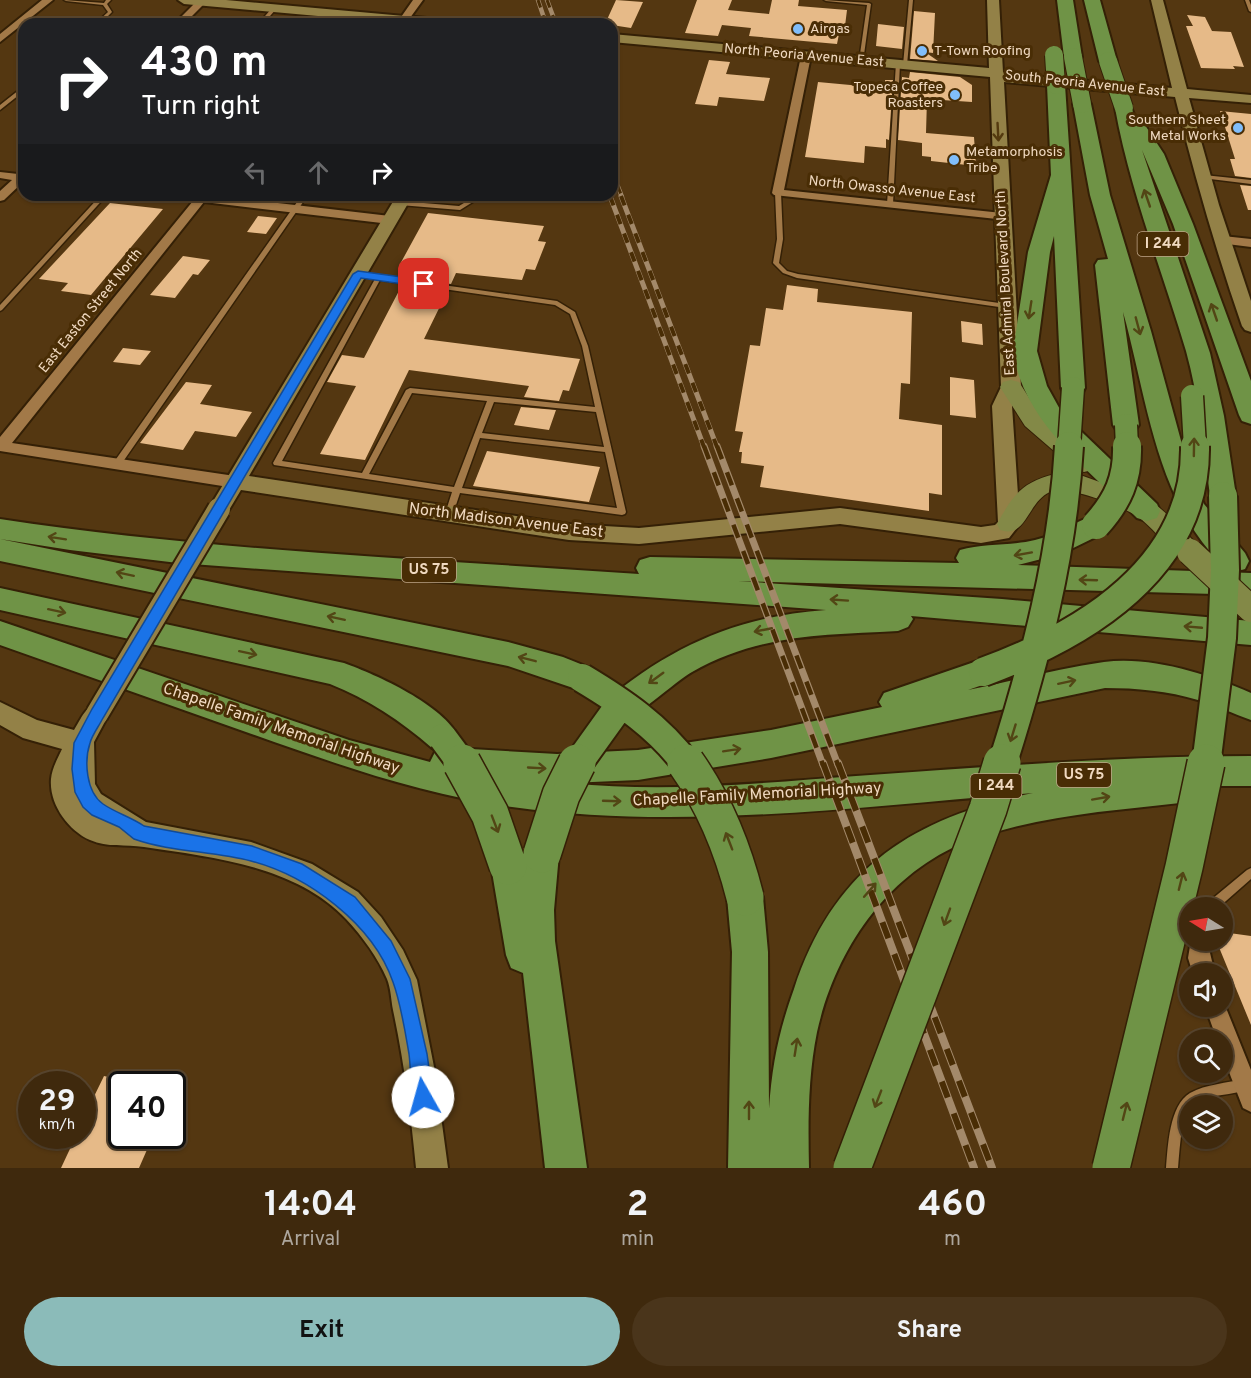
<!DOCTYPE html>
<html lang="en">
<head>
<meta charset="utf-8">
<style>
  :root { --surface:#3f290d; --page:#4a351b; --text:#f1f3f6; --muted:#ada69d; --line:#58452e; --accent:#8bbbb9 }
  body { margin:0; font-family:Overpass,sans-serif; background:var(--page); color:var(--text); height:100vh; display:flex; flex-direction:column; font-size:22px; white-space:nowrap }
  * { box-sizing:border-box; margin:0 }
  p { font-size:20px; color:var(--muted) }
  .icon { flex:none; width:33px; height:33px; fill:none; stroke:currentColor; stroke-width:2; stroke-linecap:round; stroke-linejoin:round }
  .map { position:relative; height:1168px; overflow:hidden }
  .sheet { display:flex; flex-direction:column; background:var(--surface); flex:1 }
  .sheet>* { flex:none }
  .guide { position:absolute; left:18px; top:18px; width:600px; height:183px; border-radius:18px; box-shadow:0 2px 4px #0004,0 0 0 2px var(--line); background:#202124; color:#fff; overflow:hidden }
  .needle { width:39px; rotate:281deg }
  .tools { position:absolute; left:1179px; top:897px; display:grid; gap:12px }
  .tools a { display:grid; place-items:center; width:54px; height:54px; border-radius:50%; background:var(--surface); box-shadow:0 2px 4px #0004,0 0 0 2px var(--line); font-size:30px }
  .speed { position:absolute; left:18px; top:1071px; display:flex; gap:12px; font-size:30px; font-weight:700; text-align:center }
  .speed>* { display:grid; place-content:center; width:78px; height:78px; border-radius:50%; background:var(--surface); box-shadow:0 2px 4px #0004,0 0 0 2px var(--line); line-height:1 }
  .speed small { font-size:15px; font-weight:400 }
  .speed .limit { border:3px solid #111; border-radius:9px; background:#fff; color:#111 }
  .pin { position:absolute; display:grid; place-items:center; width:51px; height:51px; color:#fff; margin:-26px; border-radius:12px; box-shadow:0 3px 9px #0006 }
  .me { position:absolute; width:66px; margin:-33px; rotate:353deg; stroke-linejoin:round; filter:drop-shadow(0 0 4px #0008) }
  .turn { display:flex; align-items:center; gap:21px; height:126px; padding:0 24px; font-size:27px }
  .turn .icon { width:78px; height:78px; stroke-width:2.5 }
  .turn b { display:block; font-size:42px; line-height:51px }
  .lanes { display:flex; align-items:center; height:57px; padding:0 24px; background:#0003; justify-content:center; gap:30px; direction:ltr }
  .lanes .off { opacity:.35 }
  .eta { display:flex; justify-content:space-evenly; align-items:center; height:102px; text-align:center }
  .eta b { font-size:36px; font-weight:700; line-height:42px }
  .button { display:flex; gap:12px; margin-top:auto; padding:12px 24px }
  .button a { flex:1; height:69px; border-radius:36px; background:var(--accent); color:#111; font-size:24px; font-weight:700; line-height:69px; text-align:center }
  .button a+a { background:var(--page); color:var(--text) }
  .map>svg:first-child { display:block }
  .building { fill:#e6ba88 }
  .lines { fill:none; stroke-linecap:round; stroke-linejoin:round }
  .lane-casing { stroke:#342006; stroke-width:3 }
  .street-casing { stroke:#342006; stroke-width:4 }
  .secondary-casing { stroke:#342006; stroke-width:4 }
  .primary-casing { stroke:#342006; stroke-width:2 }
  .highway-casing { stroke:#342006; stroke-width:4 }
  .lane { fill:#a27948; fill-rule:evenodd }
  .street { fill:#a27948; fill-rule:evenodd }
  .secondary { fill:#938147; fill-rule:evenodd }
  .primary { fill:#838947; fill-rule:evenodd }
  .highway { fill:#6f9346; fill-rule:evenodd }
  .rail-far3-casing { stroke:#a3896a; stroke-width:4.5 }
  .rail-far2-casing { stroke:#a3896a; stroke-width:5 }
  .rail-far1-casing { stroke:#a3896a; stroke-width:7 }
  .rail-casing { stroke:#a3896a; stroke-width:8 }
  .rail-far3 { stroke:#492d05; stroke-width:3; stroke-dasharray:8; stroke-linecap:butt }
  .rail-far2 { stroke:#492d05; stroke-width:4; stroke-dasharray:10; stroke-linecap:butt }
  .rail-far1 { stroke:#492d05; stroke-width:4.5; stroke-dasharray:14; stroke-linecap:butt }
  .rail { stroke:#492d05; stroke-width:6; stroke-dasharray:17; stroke-linecap:butt }
  .secondary-bridge-casing { stroke:#342006; stroke-width:26; stroke-linecap:butt }
  .primary-bridge-casing { stroke:#342006; stroke-width:28; stroke-linecap:butt }
  .highway-bridge-far3-casing { stroke:#342006; stroke-width:20; stroke-linecap:butt }
  .highway-bridge-far2-casing { stroke:#342006; stroke-width:25; stroke-linecap:butt }
  .highway-bridge-far1-casing { stroke:#342006; stroke-width:32; stroke-linecap:butt }
  .highway-bridge-casing { stroke:#342006; stroke-width:40; stroke-linecap:butt }
  .secondary-bridge { stroke:#938147; stroke-width:22 }
  .primary-bridge { stroke:#838947; stroke-width:26 }
  .highway-bridge-far3 { stroke:#6f9346; stroke-width:18 }
  .highway-bridge-far2 { stroke:#6f9346; stroke-width:22 }
  .highway-bridge-far1 { stroke:#6f9346; stroke-width:28 }
  .highway-bridge { stroke:#6f9346; stroke-width:37 }
  .oneway { stroke:#543a0f }
  .oneway2 { stroke:#524615 }
  .route { fill:#1a73e8; stroke:#114b97; stroke-width:1.5 }
  .poi-dot { fill:#80bdfa; stroke:#492d05; stroke-width:2 }
  .labels { text-anchor:middle; dominant-baseline:central; stroke-width:6; stroke-linejoin:round; paint-order:stroke }
  .far-poi-label { font-size:14px; fill:#f0d9c0; stroke:#492d05; text-anchor:start }
  .far-street-label { font-size:14px; fill:#f0d9c0; stroke:#492d05 }
  .shield { fill:#492d05; stroke:#bea588; stroke-width:1.5 }
  .shield-label { font-size:15px; font-weight:bold; fill:#f0d9c0 }
  .street-label { font-size:16px; fill:#f0d9c0; stroke:#492d05 }
</style>
</head>
<body>
<div class="map">
<svg width="1251" height="1168" viewBox="0 0 1251 1168">
  <rect width="100%" height="100%" fill="#543711"/>
  <path class="building" d="M616 0 643 2 631 28 605 24Z
    M697 0H732L728 10 769 14 772 0H799L798 6 847 10 844 34H839L837 44 749 36 751 28 722 25 718 36 685 33Z
    M914 11 935 13 933 53 925 52 938 61 910 59Z
    M1187 15 1205 17 1212 31 1231 32 1244 67 1233 66 1235 69 1201 68 1186 26H1193Z
    M878 24 904 27 902 49 876 46Z
    M709 60 730 62 726 74 770 78 764 101 719 97 717 106 695 104Z
    M910 72 960 77 972 85V102L927 99 926 133 974 137 976 166 931 161V157L922 156V143L898 140 902 77 909 78Z
    M885 80H893L889 140 886 139V148L865 146 864 163 805 157 818 82 872 87V83L885 84Z
    M1220 111 1251 114V178L1235 176 1230 159H1235Z
    M1240 185 1251 186V210H1248Z
    M110 203 163 209 91 295 61 291 68 283 39 279Z
    M428 213 544 226 538 241 546 242 535 270 526 269 522 280 456 273 451 284 406 278 412 267 399 266Z
    M258 216 277 218 266 234 247 232Z
    M183 256 210 260 198 275 193 274 175 298 150 295Z
    M402 285 447 292 424 339 580 359 569 391 563 390 559 401 524 397 529 386 409 370 365 460 320 454 356 386 327 382 342 355 364 358Z
    M787 285 818 289 817 302 912 312 910 384 901 383 899 419 942 425V495L929 493V511L760 487 764 466 741 463 742 452H739L743 432 735 431 750 345 760 346 766 308 783 310Z
    M961 321 982 324 983 345 962 342Z
    M123 348 151 351 140 365 113 362Z
    M950 377 974 380 976 418 950 415Z
    M186 382 212 385 200 404 252 412 236 437 195 431 183 450 140 443Z
    M521 407 556 410 549 430 514 425Z
    M487 451 600 467 589 502 473 486Z
    M1222 932 1251 936V1025L1216 940H1222Z
    M104 1076 122 1080V1136H153L139 1168H61L76 1136H82V1121Z"/>
  <g class="lines">
    <g class="lane-casing">
      <path id="lane" d="M64 0 104 3 106 0H111L107 4 112 12 100 24H95L108 12 103 5 66 1Z
        M824 0 869 3 871 4 863 62 859 61 867 5 826 1Z
        M909 0H913L907 65 905 66 903 65Z
        M1245 0H1249L1251 5V12L1249 11Z
        M273 7 277 8 263 24H258Z
        M896 63 900 64 893 204 890 206 887 204Z
        M24 86V91L0 110V105Z
        M1204 175 1251 180V184L1202 178V176Z
        M778 191 781 193 783 239 779 263 787 271 798 274 1006 304 1009 306 1006 308 797 278 783 273 773 263 777 239 775 193Z
        M101 195H107L2 310 0 311V305Z
        M302 195H308L120 466H114L113 464 114 462Z
        M477 195H484L460 210 400 205 397 203 400 201 459 206Z
        M358 273 557 301 575 312 588 346 626 512 625 514 622 515 460 493 453 514 449 517 445 514 452 492 274 465 273 463 375 279 356 276 355 275ZM380 280 555 305 570 314 582 346 595 407 410 388 406 390 362 473 282 461ZM412 393 487 401 454 487 369 474ZM494 402 596 412 604 447 482 433ZM480 438 605 452 617 508 462 488Z
        M1251 868V879L1218 908H1205L1206 904 1247 870Z
        M1245 1079 1249 1081 1251 1085 1249 1089C1236 1094 1222 1094 1208 1098 1201 1100 1196 1104 1190 1106 1188 1113 1184 1121 1182 1129 1180 1142 1179 1155 1178 1168H1166C1168 1146 1169 1106 1190 1093 1206 1084 1227 1083 1245 1079Z"/>
    </g>
    <g class="street-casing">
      <path id="street" d="M42 0H53L0 42V34Z
        M198 0H208L184 24H174Z
        M413 0H423L407 22H401L399 20Z
        M347 13 355 15 347 24H337Z
        M806 53 811 56 784 190 1002 213 1008 217 1006 220 774 195 772 193 801 56Z
        M24 171V181L4 200 0 201V191L12 180 0 178V172L18 174Z
        M168 195H210L390 216 396 220 390 224 204 202 12 443 235 476 240 478 243 482 240 486 235 488 0 451V437L193 201 174 198Z
        M1223 236 1251 239V247L1219 243 1217 240Z
        M1191 940H1207L1215 974H1193L1188 958Z
        M1222 998 1251 1070V1112L1243 1108 1222 1054V1040H1217L1205 1006H1222Z"/>
    </g>
    <g class="secondary-casing">
      <path id="secondary" d="M178 0H226L449 20 455 24H407L184 4Z
        M987 0H999L1003 72 1007 74 1172 88 1151 0H1163L1187 89 1251 95V103L1189 98 1219 205 1251 301V332L1245 330 1242 326C1216 251 1194 174 1175 97L1004 82 1021 387 1012 406 1020 524 1009 538 981 543 840 524 639 544 569 540 241 490 226 515 219 517 212 515 208 509 212 503 397 195H413L249 476 569 524 639 528 840 508 981 527 995 525 998 522 992 406 1001 387 990 77 612 42V34L989 68Z
        M0 702 37 720 74 730C83 716 87 700 106 706L109 714 94 742 95 784 101 794 146 822 251 842 312 864 358 892 381 917 403 950 417 980 435 1072 448 1168H416C411 1115 404 1062 393 1010 391 1000 391 989 387 979 378 958 362 936 346 919 296 866 212 857 144 847 125 844 108 848 90 840 68 830 49 804 51 779 52 768 58 758 62 749L23 738 0 725Z"/>
    </g>
    <g class="primary-casing">
      <path id="primary" d="M1011 380 1019 382 1040 415 1092 458 1096 464 1092 470 1084 472 1076 470 1025 426 1000 387 1003 382Z
        M1055 474 1083 476 1122 490C1142 484 1180 528 1194 541L1197 548 1194 555 1185 558 1176 555C1164 543 1151 526 1137 516 1121 506 1068 485 1050 492 1027 502 1027 539 1000 530L997 524C1013 495 1022 482 1055 474Z"/>
    </g>
    <g class="highway-casing">
      <path id="highway" d="M1057 0H1073L1082 57 1079 61H1067L1064 57Z
        M1084 0H1100L1117 61 1114 65H1102L1099 61Z
        M1056 80 1062 81 1065 85 1085 388 1082 394 1073 396 1064 394 1061 388 1054 236 1050 252 1037 351 1047 386 1062 413 1157 504 1160 511 1157 518 1147 521 1137 518C1089 470 1023 422 1013 351L1028 252 1051 175 1047 85 1050 81Z
        M1082 99 1088 100 1091 104 1110 195 1151 331 1189 470 1204 504 1245 553 1249 561 1245 569C1228 574 1222 565 1211 553 1154 486 1146 394 1123 312L1139 425 1135 431 1126 434 1117 431 1113 425 1095 265 1098 260 1108 259 1090 195 1073 104 1076 100Z
        M1124 103 1130 104 1135 118 1141 119 1164 154 1193 224 1251 381V424L1242 421 1239 415 1173 224 1142 150 1210 353 1224 416 1236 496 1232 503 1223 506 1214 503 1210 496C1204 448 1199 398 1186 351 1162 270 1130 191 1115 108L1118 104Z
        M1096 515 1106 518 1110 525 1106 532 1061 554 1018 565 1251 573V595L738 581 1002 599 1251 621V645L911 616 913 619 908 627 898 631C823 635 759 634 692 672 676 681 629 723 617 725 613 726 608 723 604 722L599 712 604 702C671 646 738 616 826 610L178 563 70 550 0 539V519C211 551 426 559 639 574L636 568 640 560 650 557 959 563 956 558 960 550C984 543 1011 546 1035 540 1057 535 1075 521 1096 515Z
        M0 539 508 642 563 657 593 669 597 678 593 687 582 691 508 666 0 561Z
        M0 588 344 663C377 675 444 705 459 738L454 748 557 754 638 750 771 730 882 707 879 702 884 693 983 659 994 663 998 672 994 681 968 690C1013 681 1059 668 1104 662 1152 656 1207 674 1251 693V720C1233 714 1216 705 1198 700 1168 691 1137 688 1105 688L771 758 638 780 570 783C665 793 762 783 856 776 988 767 1119 756 1251 756V786H1195L1192 799 1180 803C1109 811 1033 816 966 842 886 874 835 951 817 1032 808 1076 808 1123 809 1168H728L732 952 727 897 733 885 745 880 757 885 763 897 768 952 769 1109C772 1064 779 1031 794 989 834 868 912 818 1033 793 862 806 683 831 512 807 420 794 333 763 246 732 164 703 82 674 0 645V621L349 740 430 762 435 752 438 750 432 748C401 721 368 699 330 684L0 610Z
        M542 838 554 842 559 854 554 910 555 941 587 1168H545L523 973 511 968 506 955 491 866 496 854 508 849 520 854 524 863 530 842Z"/>
    </g>
    <use href="#lane" class="lane"/>
    <use href="#street" class="street"/>
    <use href="#secondary" class="secondary"/>
    <use href="#primary" class="primary"/>
    <use href="#highway" class="highway"/>
    <g class="rail-far3-casing">
      <path id="rail-far3" d="M538 0 546 24
        M547 0 556 24
        M612 171 622 197
        M610 195 611 197"/>
    </g>
    <g class="rail-far2-casing">
      <path id="rail-far2" d="M610 196 704 447
        M621 196 717 447"/>
    </g>
    <g class="rail-far1-casing">
      <path id="rail-far1" d="M704 446 823 765
        M717 446 838 765"/>
    </g>
    <g class="rail-casing">
      <path id="rail" d="M823 763 974 1168
        M838 763 992 1168"/>
    </g>
    <use href="#rail-far3" class="rail-far3"/>
    <use href="#rail-far2" class="rail-far2"/>
    <use href="#rail-far1" class="rail-far1"/>
    <use href="#rail" class="rail"/>
    <g class="secondary-bridge-casing">
      <path id="secondary-bridge" d="M97 714 219 509"/>
    </g>
    <g class="primary-bridge-casing">
      <path id="primary-bridge" d="M1190 552 1251 609"/>
    </g>
    <g class="highway-bridge-far3-casing">
      <path id="highway-bridge-far3" d="M1054 55 1056 85
        M1073 57 1082 104
        M1108 61 1124 108"/>
    </g>
    <g class="highway-bridge-far2-casing">
      <path id="highway-bridge-far2" d="M1192 396 1195 447
        M1126 425 1127 447
        M1069 447 1073 388"/>
    </g>
    <g class="highway-bridge-far1-casing">
      <path id="highway-bridge-far1" d="M1096 525C1118 501 1128 478 1127 446
        M983 672C1084 635 1197 568 1195 446
        M582 678C622 702 659 727 687 765
        M443 738 463 765
        M577 765 615 712
        M1002 765C1035 661 1063 555 1069 446
        M1206 765 1222 638 1225 570 1223 496"/>
    </g>
    <g class="highway-bridge-casing">
      <path id="highway-bridge" d="M462 763 490 814 508 866
        M686 763C715 804 733 849 745 897
        M542 854 561 795 577 763
        M852 1168 988 809 1002 763
        M1111 1168 1184 867 1206 763"/>
    </g>
    <use href="#secondary-bridge" class="secondary-bridge"/>
    <use href="#primary-bridge" class="primary-bridge"/>
    <use href="#highway-bridge-far3" class="highway-bridge-far3"/>
    <use href="#highway-bridge-far2" class="highway-bridge-far2"/>
    <use href="#highway-bridge-far1" class="highway-bridge-far1"/>
    <use href="#highway-bridge" class="highway-bridge"/>
  </g>
  <defs><path id="oneway-shaft" d="M-6 0H5M1.5-3L5.5 0L1.5 3" fill="none" stroke-width="1.6" stroke-linecap="round" stroke-linejoin="round" transform="scale(1.5)"/></defs>
  <use class="oneway" href="#oneway-shaft" transform="translate(998 132) rotate(87)"/>
  <g class="oneway2">
    <use href="#oneway-shaft" transform="translate(1147 198) rotate(-109)"/>
    <use href="#oneway-shaft" transform="translate(1030 310) rotate(99)"/>
    <use href="#oneway-shaft" transform="translate(1214 312) rotate(-109)"/>
    <use href="#oneway-shaft" transform="translate(1138 326) rotate(75)"/>
    <use href="#oneway-shaft" transform="translate(1194 447) rotate(-89)"/>
    <use href="#oneway-shaft" transform="translate(57 538) rotate(-171)"/>
    <use href="#oneway-shaft" transform="translate(1023 554) rotate(170)"/>
    <use href="#oneway-shaft" transform="translate(125 574) rotate(-168)"/>
    <use href="#oneway-shaft" transform="translate(1088 580) rotate(-178)"/>
    <use href="#oneway-shaft" transform="translate(839 600) rotate(-176)"/>
    <use href="#oneway-shaft" transform="translate(57 611) rotate(12)"/>
    <use href="#oneway-shaft" transform="translate(336 618) rotate(-168)"/>
    <use href="#oneway-shaft" transform="translate(1193 627) rotate(-175)"/>
    <use href="#oneway-shaft" transform="translate(763 630) rotate(169)"/>
    <use href="#oneway-shaft" transform="translate(248 653) rotate(12)"/>
    <use href="#oneway-shaft" transform="translate(527 659) rotate(-166)"/>
    <use href="#oneway-shaft" transform="translate(656 678) rotate(144)"/>
    <use href="#oneway-shaft" transform="translate(1067 682) rotate(-12)"/>
    <use href="#oneway-shaft" transform="translate(1013 733) rotate(107)"/>
    <use href="#oneway-shaft" transform="translate(732 750) rotate(-9)"/>
    <use href="#oneway-shaft" transform="translate(537 768) rotate(3)"/>
    <use href="#oneway-shaft" transform="translate(1101 798) rotate(-10)"/>
    <use href="#oneway-shaft" transform="translate(612 801) rotate(2)"/>
    <use href="#oneway-shaft" transform="translate(495 824) rotate(69)"/>
    <use href="#oneway-shaft" transform="translate(729 841) rotate(-111)"/>
    <use href="#oneway-shaft" transform="translate(1181 881) rotate(-76)"/>
    <use href="#oneway-shaft" transform="translate(870 890) rotate(-49)"/>
    <use href="#oneway-shaft" transform="translate(947 917) rotate(110)"/>
    <use href="#oneway-shaft" transform="translate(796 1047) rotate(-81)"/>
    <use href="#oneway-shaft" transform="translate(878 1099) rotate(111)"/>
    <use href="#oneway-shaft" transform="translate(749 1110) rotate(-90)"/>
    <use href="#oneway-shaft" transform="translate(1125 1111) rotate(-76)"/>
  </g>
  <path class="route" d="M358 271 424 280 429 284 424 287 361 278 103 718C99 726 92 735 90 743 84 761 86 792 103 804 116 813 131 817 144 826L252 846 302 864 355 897 391 941 410 979 427 1054 433 1097 430 1103 423 1106 416 1103C410 1088 411 1070 409 1054 405 1031 401 1004 393 982 373 924 308 876 251 861 214 851 170 852 134 839L119 827 92 815 83 807 75 792 72 769 74 743 92 709 353 274Z"/>
  <g class="poi-dot">
    <circle cx="798" cy="29" r="6"/>
    <circle cx="922" cy="51" r="6"/>
    <circle cx="955" cy="95" r="6"/>
    <circle cx="1238" cy="128" r="6"/>
    <circle cx="954" cy="160" r="6"/>
  </g>
  <g class="labels">
    <g class="far-poi-label">
      <text x="810" y="29">Airgas</text>
      <text x="934" y="51">T-Town Roofing</text>
      <text x="943" y="87" text-anchor="end">Topeca Coffee<tspan x="943" dy="16">Roasters</tspan></text>
      <text x="1226" y="120" text-anchor="end">Southern Sheet<tspan x="1226" dy="16">Metal Works</tspan></text>
      <text x="966" y="152">Metamorphosis<tspan x="966" dy="16">Tribe</tspan></text>
    </g>
    <g class="far-street-label">
      <text transform="translate(804 56) rotate(5)">North Peoria Avenue East</text>
      <text transform="translate(1085 84) rotate(6)">South Peoria Avenue East</text>
      <text transform="translate(892 190) rotate(6)">North Owasso Avenue East</text>
      <text transform="translate(1006 283) rotate(-93)">East Admiral Boulevard North</text>
      <text transform="translate(91 311) rotate(-51)">East Easton Street North</text>
    </g>
    <g class="shield">
      <rect x="1137.5" y="232" width="51" height="24" rx="4.5"/>
      <rect x="402" y="558" width="54" height="24" rx="4.5"/>
      <rect x="1057" y="763" width="54" height="24" rx="4.5"/>
      <rect x="970.5" y="774" width="51" height="24" rx="4.5"/>
    </g>
    <g class="shield-label">
      <text x="1163" y="244">I 244</text>
      <text x="429" y="570">US 75</text>
      <text x="1084" y="775">US 75</text>
      <text x="996" y="786">I 244</text>
    </g>
    <g class="street-label">
      <text transform="translate(506 521) rotate(7)">North Madison Avenue East</text>
      <text transform="translate(281 729) rotate(19)">Chapelle Family Memorial Highway</text>
      <text transform="translate(757 795) rotate(-3)">Chapelle Family Memorial Highway</text>
    </g>
  </g>
</svg>
<div class="tools">
<a><svg class="needle" viewBox="-14 -14 28 28"><path d="M0-13l5 13h-10z" fill="#e53935"/><path d="M0 13l5-13h-10z" fill="#ada69d"/></svg></a>
<a><svg class="icon" aria-label="sound" viewBox="0 0 24 24"><path d="M4 9h4l5-4v14l-5-4H4zM17 9q2 3 0 6"/></svg></a>
<a><svg class="icon" aria-label="search" viewBox="0 0 24 24"><circle cx="10" cy="10" r="6"/><path d="M15 15l6 6"/></svg></a>
<a><svg class="icon" aria-label="layers" viewBox="0 0 24 24"><path d="M12 4l9 5-9 5-9-5zM3 14l9 5 9-5"/></svg></a>
</div>
<div class="speed"><div>29<small>km/h</small></div><div class="limit">40</div></div>
<div class="pin" style="left:424px;top:284px;background:#d93025"><svg class="icon" aria-label="arrive" viewBox="0 0 24 24"><path d="M6 21V4h12l-3 4 3 4H6"/></svg></div>
<svg class="me" style="left:423px;top:1097px" viewBox="-20 -20 40 40"><circle r="19" fill="#fff"/><path d="M0-13L10 11 0 6-10 11z" fill="#1a73e8"/></svg>
<div class="guide">
<div class="turn"><svg class="icon" aria-label="right" viewBox="0 0 24 24"><path d="M7 20v-9h11M14 6l5 5-5 5"/></svg><div><b>430 m</b>Turn right</div></div>
<div class="lanes"><svg class="icon off" aria-label="left" viewBox="0 0 24 24"><path d="M17 20v-9H6M10 6l-5 5 5 5"/></svg><svg class="icon off" aria-label="ahead" viewBox="0 0 24 24"><path d="M12 20V5M6 11l6-6 6 6"/></svg><svg class="icon" aria-label="right" viewBox="0 0 24 24"><path d="M7 20v-9h11M14 6l5 5-5 5"/></svg></div>
</div>
</div>
<section class="sheet">
<div class="eta">
<div><b>14:04</b><p>Arrival</p></div>
<div><b>2</b><p>min</p></div>
<div><b>460</b><p>m</p></div>
</div>
<div class="button"><a>Exit</a><a>Share</a></div>
</section>
</body>
</html>
